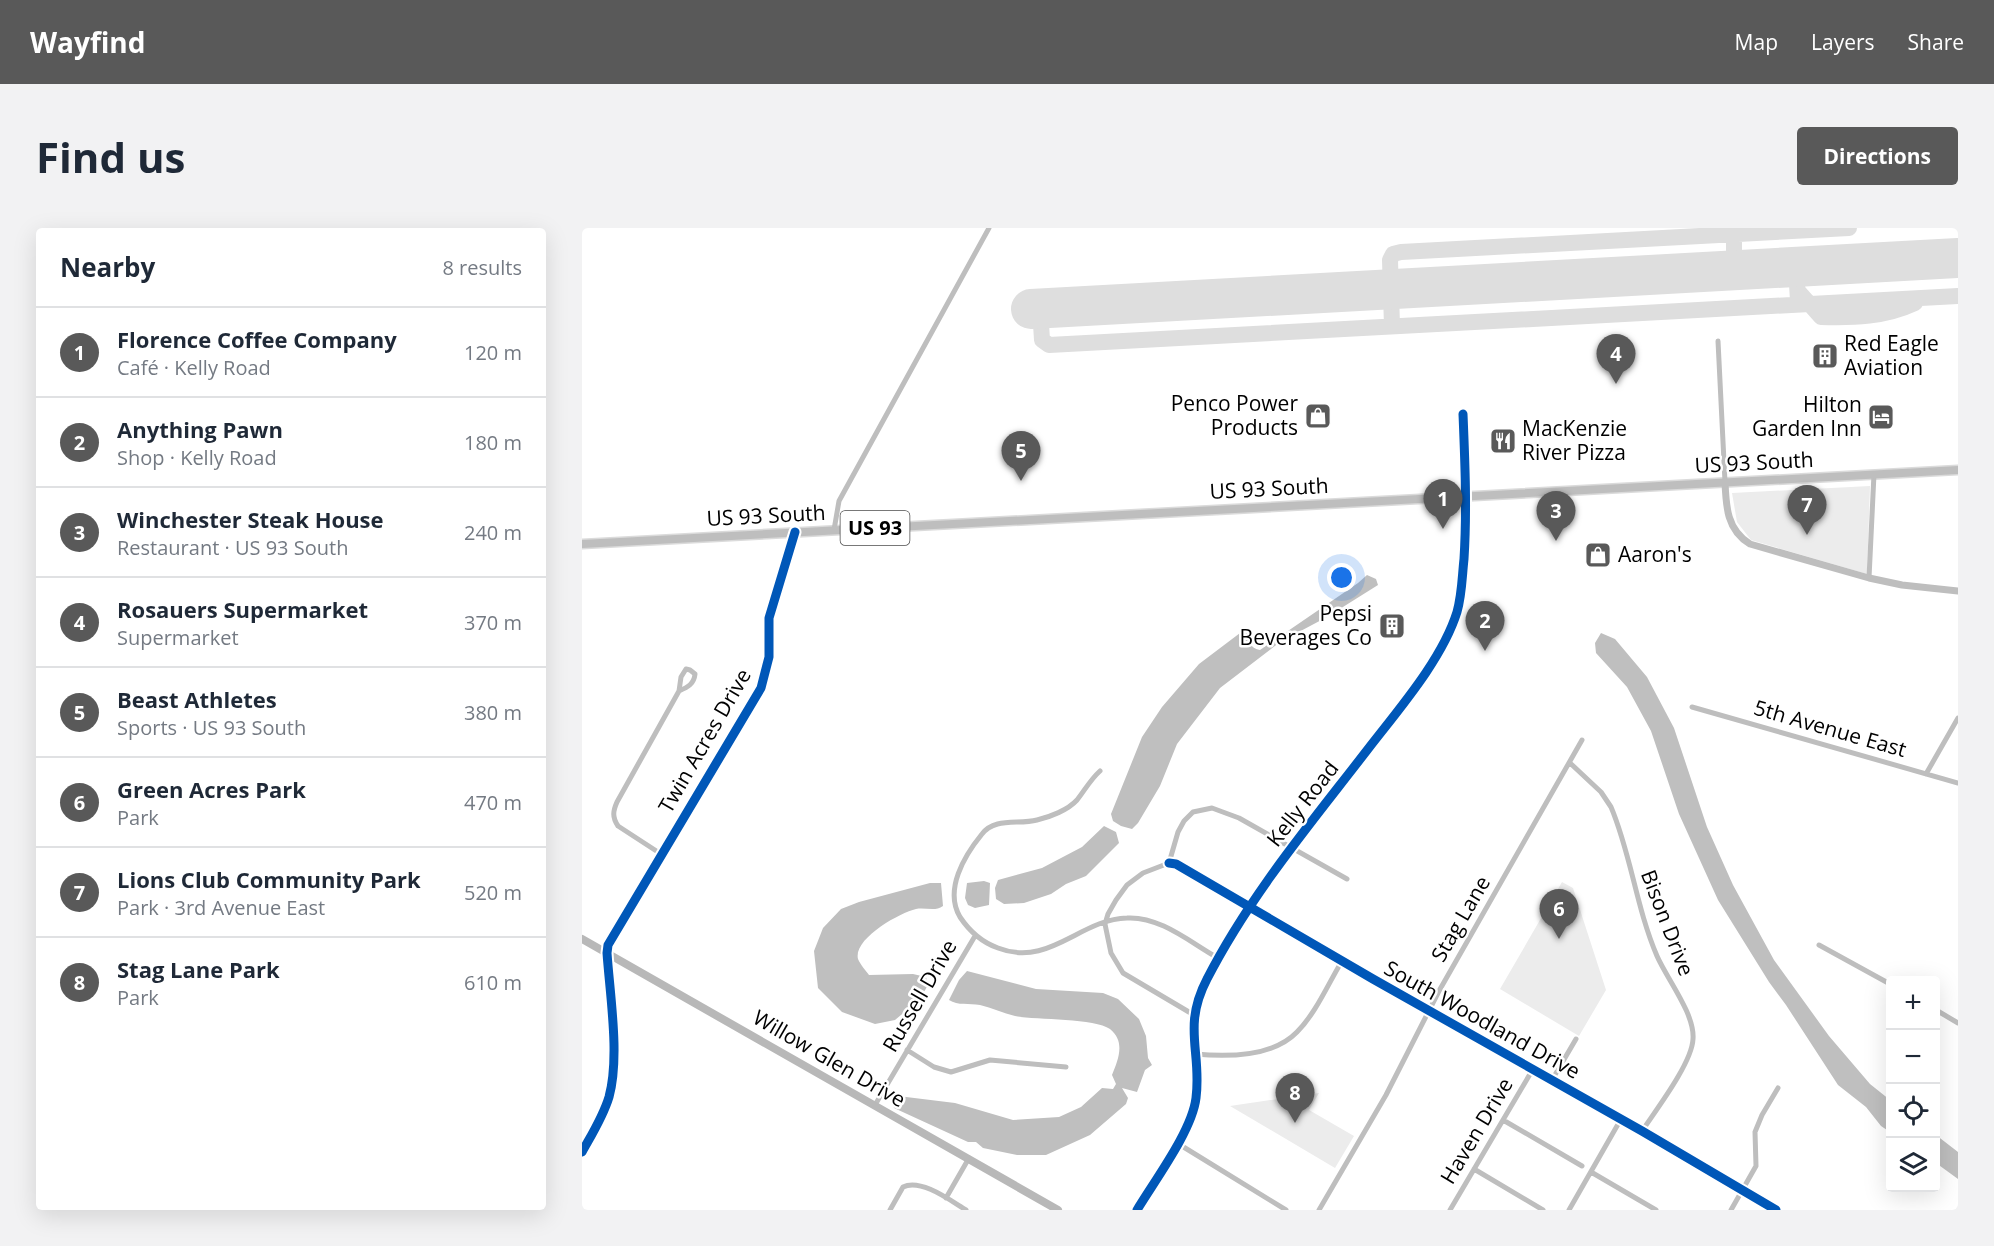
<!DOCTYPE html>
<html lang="en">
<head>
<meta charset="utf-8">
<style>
	body { margin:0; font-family:"Open Sans",sans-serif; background:#f2f2f3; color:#1f2937 }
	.controls { position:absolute; right:18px; bottom:18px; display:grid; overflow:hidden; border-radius:6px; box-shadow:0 6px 24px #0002 }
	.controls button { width:54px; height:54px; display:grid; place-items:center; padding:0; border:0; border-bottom:2px solid #e0e1e3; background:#fff; color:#1f2937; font:30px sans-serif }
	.you { position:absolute; left:760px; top:350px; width:21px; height:21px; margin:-15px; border:4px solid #fff; border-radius:50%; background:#1a73e8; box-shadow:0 0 0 9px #1a73e833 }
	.badge { display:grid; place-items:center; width:39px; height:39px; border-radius:50%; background:#595959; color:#fff; font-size:20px; font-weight:700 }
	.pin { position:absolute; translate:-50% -50px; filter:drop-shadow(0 2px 3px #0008) }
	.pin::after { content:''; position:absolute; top:32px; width:21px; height:18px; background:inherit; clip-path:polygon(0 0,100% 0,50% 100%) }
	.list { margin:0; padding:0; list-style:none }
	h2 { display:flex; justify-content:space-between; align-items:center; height:78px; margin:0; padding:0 24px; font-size:26px }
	h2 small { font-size:20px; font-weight:400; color:#747a83 }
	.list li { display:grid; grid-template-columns:39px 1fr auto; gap:18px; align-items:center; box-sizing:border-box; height:90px; padding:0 24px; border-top:2px solid #e0e1e3 }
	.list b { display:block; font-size:22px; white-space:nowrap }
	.list p { margin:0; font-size:20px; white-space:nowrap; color:#747a83 }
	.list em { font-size:20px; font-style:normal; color:#747a83 }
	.icon { flex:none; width:33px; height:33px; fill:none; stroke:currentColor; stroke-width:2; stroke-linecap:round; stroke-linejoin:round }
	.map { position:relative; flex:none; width:1376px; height:982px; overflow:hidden; border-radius:6px }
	header { display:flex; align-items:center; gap:36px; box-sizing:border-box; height:84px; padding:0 30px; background:#595959; color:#fff }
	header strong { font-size:28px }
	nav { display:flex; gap:33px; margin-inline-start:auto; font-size:21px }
	.intro { display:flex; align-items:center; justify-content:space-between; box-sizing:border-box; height:144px; padding:0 36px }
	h1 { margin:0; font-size:42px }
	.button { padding:15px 27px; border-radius:6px; background:#595959; color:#fff; font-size:21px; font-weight:700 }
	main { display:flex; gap:36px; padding:0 36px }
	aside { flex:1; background:#fff; border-radius:6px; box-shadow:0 6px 24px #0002 }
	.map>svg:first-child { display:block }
	.green { fill:#ececec }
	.water { fill:#bfbfbf }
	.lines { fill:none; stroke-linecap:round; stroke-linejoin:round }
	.taxiway { stroke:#dedede; stroke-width:16 }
	.runway { stroke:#dedede; stroke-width:40 }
	.primary-casing { stroke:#dbdbdb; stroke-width:11 }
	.minor { stroke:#bebebe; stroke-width:5 }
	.tertiary { stroke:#bebebe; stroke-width:7 }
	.secondary { stroke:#b8b8b8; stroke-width:8 }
	.primary { stroke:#bebebe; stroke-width:8 }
	.cycleway-casing { stroke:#fff; stroke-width:13 }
	.cycleway { stroke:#0057b8; stroke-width:9 }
	.labels { text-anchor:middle; stroke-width:5; stroke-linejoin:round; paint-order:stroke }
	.shield { fill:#fff; stroke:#4c4c4c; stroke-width:1.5 }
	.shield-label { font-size:20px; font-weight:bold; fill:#000 }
	.poi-label { font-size:21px; fill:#000; stroke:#fff; text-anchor:start }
	.street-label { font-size:21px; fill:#000; stroke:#fff }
</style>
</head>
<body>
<header>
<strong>Wayfind</strong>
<nav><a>Map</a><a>Layers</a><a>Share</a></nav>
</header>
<div class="intro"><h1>Find us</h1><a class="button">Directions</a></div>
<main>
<aside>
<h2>Nearby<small>8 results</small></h2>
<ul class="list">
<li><span class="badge">1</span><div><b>Florence Coffee Company</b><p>Café · Kelly Road</p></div><em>120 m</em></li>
<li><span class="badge">2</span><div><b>Anything Pawn</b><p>Shop · Kelly Road</p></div><em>180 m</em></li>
<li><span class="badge">3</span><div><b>Winchester Steak House</b><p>Restaurant · US 93 South</p></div><em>240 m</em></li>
<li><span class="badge">4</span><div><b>Rosauers Supermarket</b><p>Supermarket</p></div><em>370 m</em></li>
<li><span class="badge">5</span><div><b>Beast Athletes</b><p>Sports · US 93 South</p></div><em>380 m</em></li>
<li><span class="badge">6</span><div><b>Green Acres Park</b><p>Park</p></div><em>470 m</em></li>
<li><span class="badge">7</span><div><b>Lions Club Community Park</b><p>Park · 3rd Avenue East</p></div><em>520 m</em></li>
<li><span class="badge">8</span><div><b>Stag Lane Park</b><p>Park</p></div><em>610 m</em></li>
</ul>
</aside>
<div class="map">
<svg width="1376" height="982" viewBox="0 0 1376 982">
	<rect width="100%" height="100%" fill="#fff"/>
	<path class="green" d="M 1288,258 L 1285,346 L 1169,312 L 1155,294 L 1150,265 Z
		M 980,654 L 991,660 L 1024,762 L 997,808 L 918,761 Z
		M 737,865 L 727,882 L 772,908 L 753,940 L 648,878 Z"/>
	<path class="water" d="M 785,347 L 794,351 L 796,357 L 745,389 L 698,414 L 638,460 L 595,516 L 578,558 L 556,595 L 550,601 L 539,598 L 531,593 L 529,586 L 560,509 L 580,479 L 617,436 L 662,402 L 665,403 C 667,412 667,420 678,422 L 776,355 Z
		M 1019,405 L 1033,411 L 1065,449 L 1092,500 L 1125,599 L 1151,657 L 1192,732 L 1247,808 L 1288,856 L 1308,872 L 1308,904 L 1299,898 L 1284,879 L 1256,857 L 1204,777 L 1187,754 L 1136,672 L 1097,586 L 1069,503 L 1045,459 L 1014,425 L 1013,415 Z
		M 522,598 L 534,604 L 537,615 L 504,648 L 484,656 L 469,666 L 442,675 L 422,676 L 414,671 L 413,660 L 416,652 L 460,640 L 500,619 Z
		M 402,653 L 408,655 L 407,677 L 393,680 L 386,677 L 383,670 L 385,655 Z
		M 348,655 L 359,655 L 361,678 C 353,684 343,679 334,681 C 317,685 271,711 276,731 C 278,736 284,743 287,747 L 331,746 L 344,749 L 346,757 L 338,771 L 313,792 L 293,796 L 260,784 L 236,760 L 232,723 L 241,700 L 259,681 L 277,674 Z
		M 385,743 L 454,761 L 521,765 L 536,771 L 557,791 L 564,808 L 566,830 L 570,837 L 563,842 L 555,864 L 540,860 L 546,870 L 544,876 L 508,907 L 464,927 L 435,927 L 401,920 L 394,914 L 386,914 L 312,880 L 310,874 L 316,868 L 373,875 L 431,892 L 477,889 L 499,879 L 520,860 L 531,861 L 534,856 L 530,847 C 536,832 544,814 528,801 C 513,790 454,792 433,788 C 421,785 410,780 398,777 C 387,775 376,778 367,772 L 377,752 Z
		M 1354,907 L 1376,924 L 1376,951 L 1354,935 Z"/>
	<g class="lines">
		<path class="taxiway" d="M 1152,6 L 1152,42
			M 1214,39 L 1216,73
			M 1216,63 L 1239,89 C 1272,90 1303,89 1333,75
			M 458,80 L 460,112 L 467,117 L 1376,68
			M 810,98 L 808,32 L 811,26 L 819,24 L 1267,0"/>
		<path class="runway" d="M 449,81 L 1376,30"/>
		<defs>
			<path id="primary" d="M 0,316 L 1376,242"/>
		</defs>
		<use href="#primary" class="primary-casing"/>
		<path class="minor" d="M 1136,113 L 1143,254
			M 252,302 L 257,273 L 407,0
			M 1287,350 L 1292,246
			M 1110,479 L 1376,555
			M 988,535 L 1019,564 L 1029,579 C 1049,626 1054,679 1075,728 C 1085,751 1113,786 1111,811 C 1110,835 1074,882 1060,903
			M 518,543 C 508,552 503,562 495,572 C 486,582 468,589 455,592 C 436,597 413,589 400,606 C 382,628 362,662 378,689 C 388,704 399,714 416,720 C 467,740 498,691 545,690 C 578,688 609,715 636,730
			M 1344,546 L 1376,490
			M 79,626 L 36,598 C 30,589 31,583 35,574 L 97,463 C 106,459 112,456 113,446 L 108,442 L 104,441 L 99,449 L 97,463
			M 587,635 L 594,636 L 791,751 L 1060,903 L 1194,982
			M 587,635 L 596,604 L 602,593 L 611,584 L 630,580 L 657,590 L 765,651
			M 587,635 L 561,645 L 545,657 L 534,672 L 526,686 L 523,696 L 524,701 L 529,725 L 541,745 L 612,787
			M 1237,717 L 1308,756
			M 1354,782 L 1376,795
			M 325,822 L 352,839 L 369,844 L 408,832 L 484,839
			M 613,826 C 645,829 691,829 715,804 C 734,785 746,756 760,733
			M 970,852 L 994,811
			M 293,877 L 393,708
			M 921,892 L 1000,938
			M 595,915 L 704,982
			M 0,924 C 10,906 21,889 27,869 C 38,829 28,768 25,725 L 26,717 L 179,460 L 187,429 L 187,390 L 213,304
			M 892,941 L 961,982
			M 1009,944 L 1074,982
			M 364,970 L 387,930
			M 308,982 L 321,959 C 339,950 369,973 384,982
			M 555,982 C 573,952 610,903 614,870 C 620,824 600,799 625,751 C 668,667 729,595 786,521 C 816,482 860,432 875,384 C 880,367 880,349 882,331 C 885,282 883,235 881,186
			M 737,982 L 804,867 L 857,763 L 1000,512
			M 868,982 L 951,841
			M 987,982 L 1039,891
			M 1149,982 L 1174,938 L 1173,904 L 1180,887 L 1196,860"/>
		<path class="tertiary" d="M 1143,254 C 1144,279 1145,302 1168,316 L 1287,350 L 1320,357 L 1376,363"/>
		<path class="secondary" d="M 0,711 L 476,982"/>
		<use href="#primary" class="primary"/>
		<defs>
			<path id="cycleway" d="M 587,635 L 594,636 L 791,751 L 1060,903 L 1194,982
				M 0,924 C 10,906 21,889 27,869 C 38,829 28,768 25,725 L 26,717 L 179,460 L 187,429 L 187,390 L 213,304
				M 555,982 C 573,952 610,903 614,870 C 620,824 600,799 625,751 C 668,667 729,595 786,521 C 816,482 860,432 875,384 C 880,367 880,349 882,331 C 885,282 883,235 881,186"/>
		</defs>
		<use href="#cycleway" class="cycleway-casing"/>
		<use href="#cycleway" class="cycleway"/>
	</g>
	<defs>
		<symbol id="building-square" viewBox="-11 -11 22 22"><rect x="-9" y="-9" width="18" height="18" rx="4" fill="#595959" stroke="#fff"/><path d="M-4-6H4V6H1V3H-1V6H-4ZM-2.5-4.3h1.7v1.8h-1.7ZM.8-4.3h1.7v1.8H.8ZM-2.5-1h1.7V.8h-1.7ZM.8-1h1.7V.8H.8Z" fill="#fff"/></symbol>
		<symbol id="shop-square" viewBox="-11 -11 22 22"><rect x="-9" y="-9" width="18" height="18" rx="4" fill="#595959" stroke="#fff"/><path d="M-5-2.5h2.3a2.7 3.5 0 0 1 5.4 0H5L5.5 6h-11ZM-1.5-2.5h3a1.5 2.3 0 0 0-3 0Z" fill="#fff"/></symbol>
		<symbol id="hotel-square" viewBox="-11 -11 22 22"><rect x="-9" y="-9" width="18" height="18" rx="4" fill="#595959" stroke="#fff"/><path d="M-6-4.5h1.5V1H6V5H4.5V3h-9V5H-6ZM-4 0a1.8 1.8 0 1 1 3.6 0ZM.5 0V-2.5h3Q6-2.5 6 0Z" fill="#fff"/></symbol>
		<symbol id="restaurant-square" viewBox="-11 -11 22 22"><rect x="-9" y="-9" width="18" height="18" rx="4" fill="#595959" stroke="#fff"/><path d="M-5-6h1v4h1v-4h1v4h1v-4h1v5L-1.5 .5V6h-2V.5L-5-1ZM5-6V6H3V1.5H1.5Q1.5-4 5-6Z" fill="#fff"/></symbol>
	</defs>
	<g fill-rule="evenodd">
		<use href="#building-square" x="1228" y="113" width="30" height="30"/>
		<use href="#shop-square" x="721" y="173" width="30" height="30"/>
		<use href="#hotel-square" x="1284" y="174" width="30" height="30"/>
		<use href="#restaurant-square" x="906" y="198" width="30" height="30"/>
		<use href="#shop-square" x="1001" y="312" width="30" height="30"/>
		<use href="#building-square" x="795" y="383" width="30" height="30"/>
	</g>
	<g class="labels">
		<rect class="shield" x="258.5" y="283" width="69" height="34" rx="4.5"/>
		<g class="shield-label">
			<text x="293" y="307">US 93</text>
		</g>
		<g class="poi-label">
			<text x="1262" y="123">Red Eagle<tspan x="1262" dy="24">Aviation</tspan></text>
			<text x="716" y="183" text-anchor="end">Penco Power<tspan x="716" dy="24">Products</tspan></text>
			<text x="1280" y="184" text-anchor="end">Hilton<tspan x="1280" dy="24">Garden Inn</tspan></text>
			<text x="940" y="208">MacKenzie<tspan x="940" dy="24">River Pizza</tspan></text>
			<text x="1036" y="334">Aaron's</text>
			<text x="790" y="393" text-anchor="end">Pepsi<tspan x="790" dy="24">Beverages Co</tspan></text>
		</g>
		<g class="street-label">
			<text transform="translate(1172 235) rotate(-3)" y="7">US 93 South</text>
			<text transform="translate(687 261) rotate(-3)" y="7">US 93 South</text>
			<text transform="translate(184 288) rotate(-3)" y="7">US 93 South</text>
			<text transform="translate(1248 501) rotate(16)" y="7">5th Avenue East</text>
			<text transform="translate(123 513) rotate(-60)" y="7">Twin Acres Drive</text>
			<text transform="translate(721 576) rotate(-52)" y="7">Kelly Road</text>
			<text transform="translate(879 691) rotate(-60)" y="7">Stag Lane</text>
			<text transform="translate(1085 695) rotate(69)" y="7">Bison Drive</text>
			<text transform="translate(338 768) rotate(-60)" y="7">Russell Drive</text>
			<text transform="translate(900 792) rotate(29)" y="7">South Woodland Drive</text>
			<text transform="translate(247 831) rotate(30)" y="7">Willow Glen Drive</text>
			<text transform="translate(895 903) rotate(-59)" y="7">Haven Drive</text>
		</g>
	</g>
</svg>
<div class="controls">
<button>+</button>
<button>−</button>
<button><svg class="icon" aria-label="locate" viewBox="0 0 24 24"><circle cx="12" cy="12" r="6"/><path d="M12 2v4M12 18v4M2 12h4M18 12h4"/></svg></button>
<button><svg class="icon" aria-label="layers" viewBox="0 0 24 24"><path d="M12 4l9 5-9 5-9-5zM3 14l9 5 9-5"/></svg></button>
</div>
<div class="you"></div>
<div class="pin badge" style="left:861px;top:301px">1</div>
<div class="pin badge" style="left:903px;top:423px">2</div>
<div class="pin badge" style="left:974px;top:313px">3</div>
<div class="pin badge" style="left:1034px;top:156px">4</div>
<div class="pin badge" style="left:439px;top:253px">5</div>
<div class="pin badge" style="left:977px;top:711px">6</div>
<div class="pin badge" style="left:1225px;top:307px">7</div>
<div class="pin badge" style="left:713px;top:895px">8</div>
</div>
</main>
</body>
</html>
